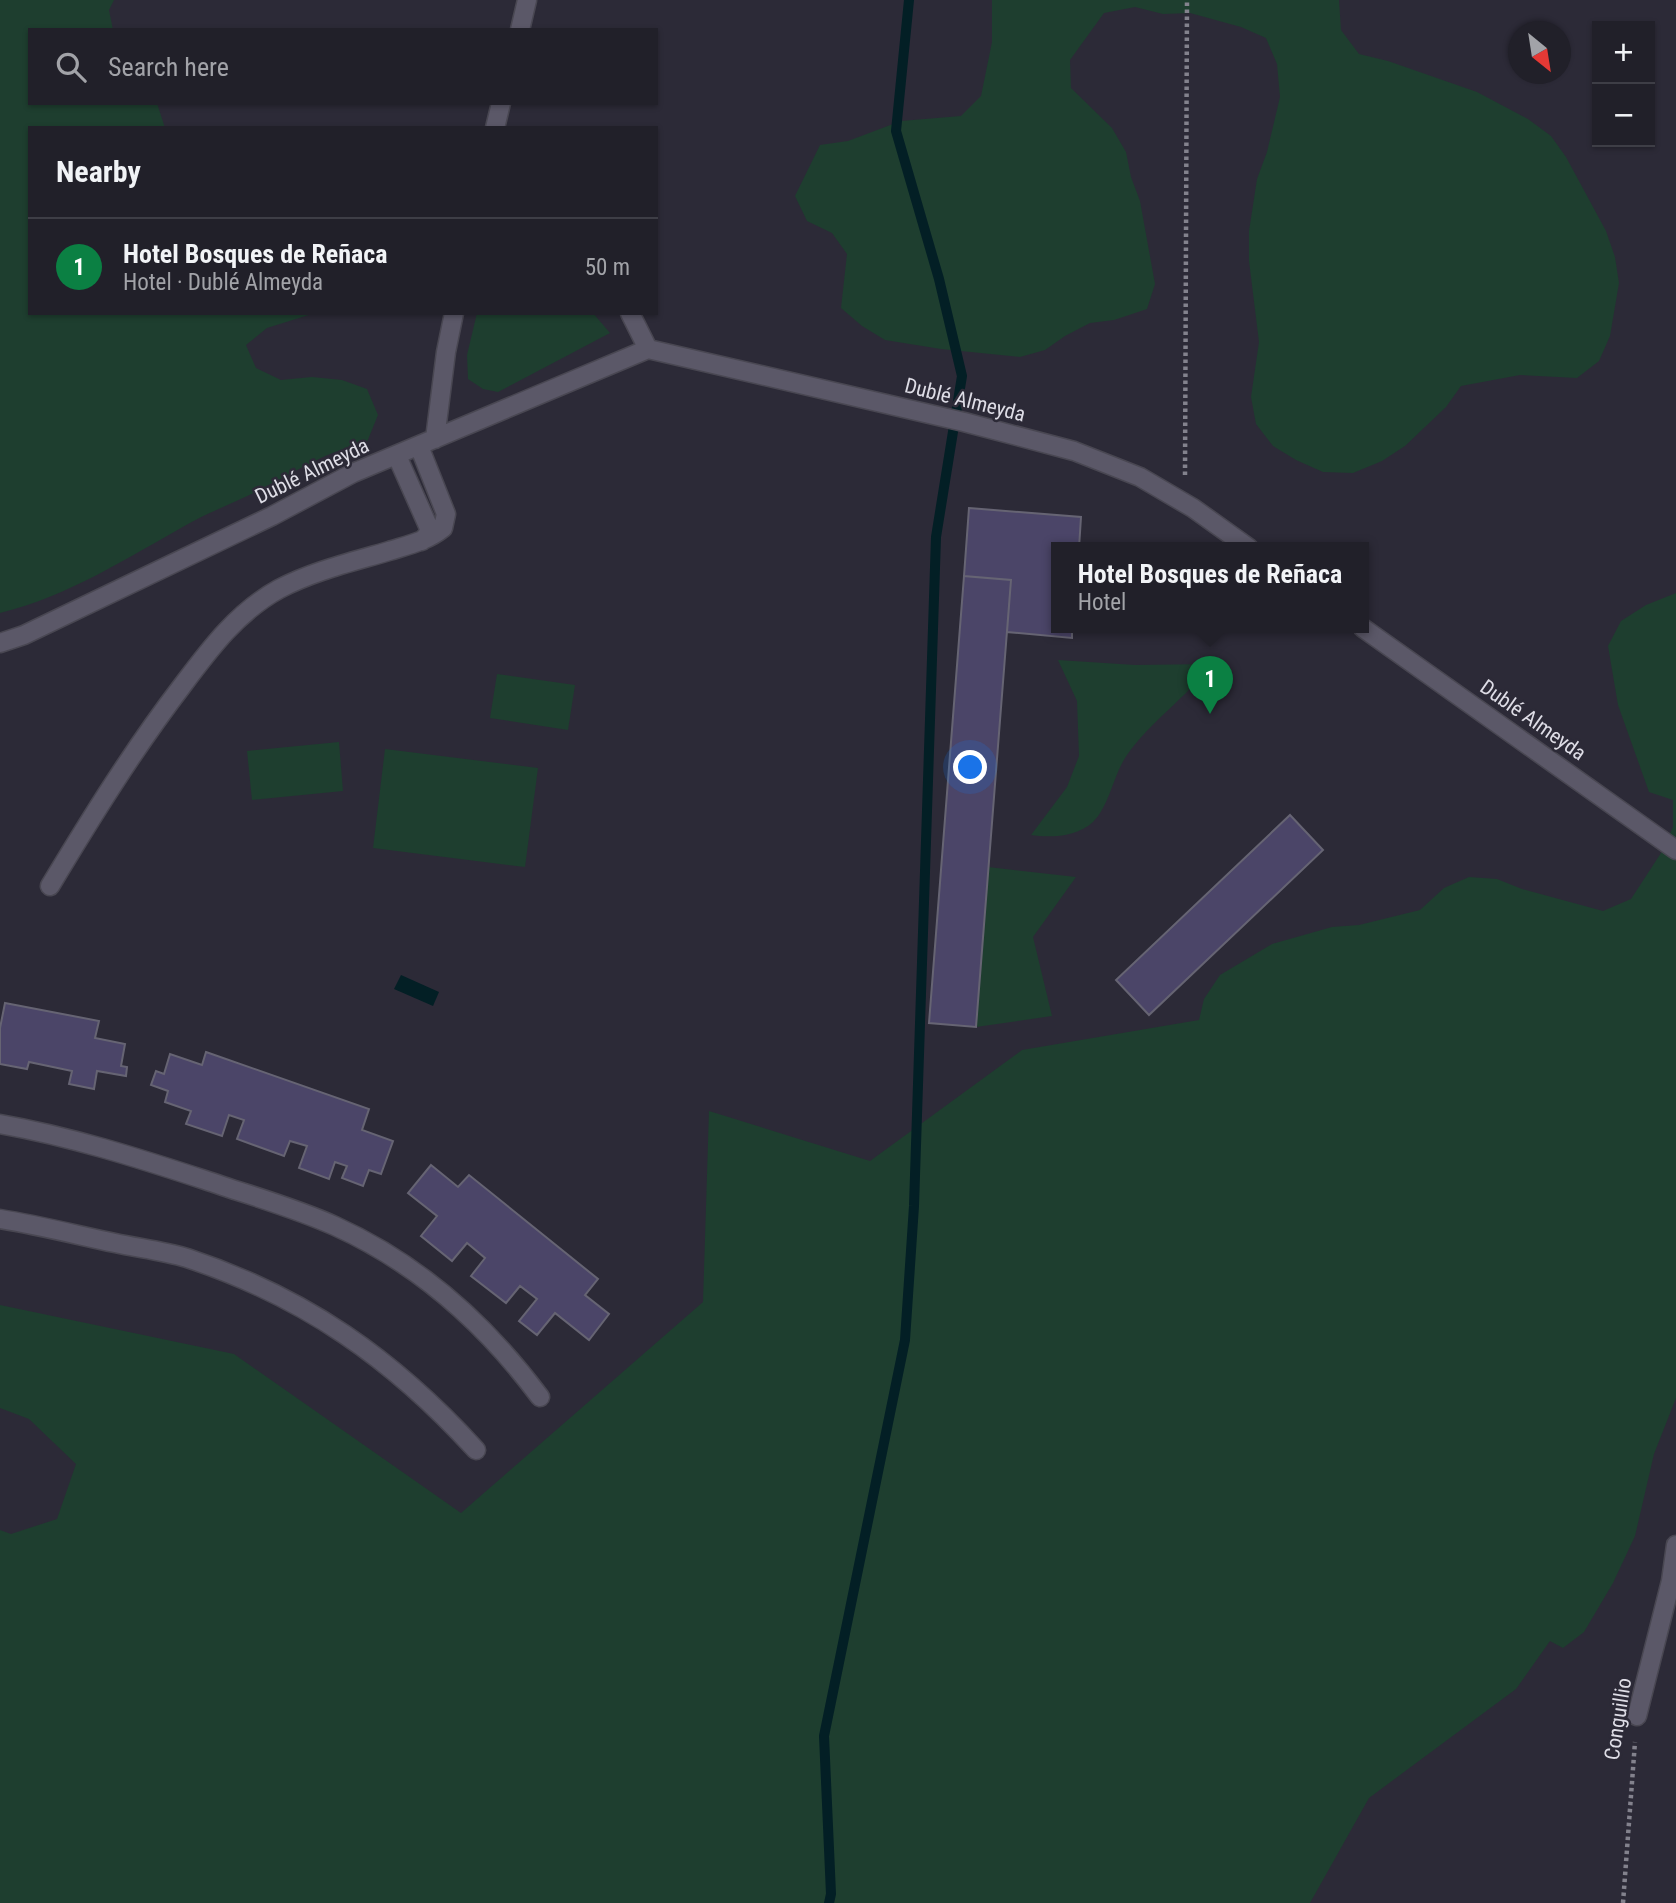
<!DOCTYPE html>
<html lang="en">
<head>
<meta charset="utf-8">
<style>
	body { margin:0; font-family:"Roboto Condensed",sans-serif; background:#2d2d35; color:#f1f3f6 }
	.controls { position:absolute; right:21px; top:21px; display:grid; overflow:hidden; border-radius:0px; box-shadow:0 2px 5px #0004 }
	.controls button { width:63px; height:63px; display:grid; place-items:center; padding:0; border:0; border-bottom:2px solid #3e3e46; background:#212029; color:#f1f3f6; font:35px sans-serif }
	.compass { position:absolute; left:1508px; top:21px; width:63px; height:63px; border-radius:50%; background:#212029; box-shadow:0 2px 5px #0004; rotate:150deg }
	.you { position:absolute; left:971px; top:768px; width:24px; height:24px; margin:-18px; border:5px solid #fff; border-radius:50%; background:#1a73e8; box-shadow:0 0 0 10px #1a73e833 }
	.badge { display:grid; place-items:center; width:46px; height:46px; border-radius:50%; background:#0b8043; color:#fff; font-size:23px; font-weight:700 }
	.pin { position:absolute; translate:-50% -58px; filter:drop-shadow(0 2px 4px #0008) }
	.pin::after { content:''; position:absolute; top:37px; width:24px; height:21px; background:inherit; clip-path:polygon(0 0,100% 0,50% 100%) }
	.popup { position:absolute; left:1051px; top:542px; width:318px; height:91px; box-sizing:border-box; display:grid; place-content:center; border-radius:0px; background:#212029; filter:drop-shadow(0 2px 5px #0005); font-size:23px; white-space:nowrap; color:#a2a3a8 }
	.popup b { font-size:26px; color:#f1f3f6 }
	.popup::after { content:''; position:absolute; left:50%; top:100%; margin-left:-14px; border:14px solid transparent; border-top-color:#212029 }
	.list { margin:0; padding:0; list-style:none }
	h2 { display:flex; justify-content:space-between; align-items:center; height:91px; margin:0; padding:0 28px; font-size:30px }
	h2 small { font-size:23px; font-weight:400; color:#a2a3a8 }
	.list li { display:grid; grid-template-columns:46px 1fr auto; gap:21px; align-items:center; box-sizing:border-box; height:98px; padding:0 28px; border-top:2px solid #3e3e46 }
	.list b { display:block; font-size:26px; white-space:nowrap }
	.list p { margin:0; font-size:23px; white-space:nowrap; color:#a2a3a8 }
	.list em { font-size:23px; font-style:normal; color:#a2a3a8 }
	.icon { flex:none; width:38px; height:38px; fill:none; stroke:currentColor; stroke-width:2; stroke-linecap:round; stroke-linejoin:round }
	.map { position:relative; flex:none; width:1676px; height:1903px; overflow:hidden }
	.search { position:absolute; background:#212029; box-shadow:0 2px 5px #0004; left:28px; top:28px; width:630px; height:77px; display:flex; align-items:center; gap:18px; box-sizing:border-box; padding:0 24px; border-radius:0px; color:#a2a3a8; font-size:26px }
	.panel { position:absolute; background:#212029; box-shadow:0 2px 5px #0004; left:28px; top:126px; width:630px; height:189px; border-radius:0px }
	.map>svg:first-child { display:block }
	.green { fill:#1e3e2f }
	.water { fill:#031f25 }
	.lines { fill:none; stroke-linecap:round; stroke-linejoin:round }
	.stream { stroke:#031f25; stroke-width:10 }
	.building { fill:#4b4568; stroke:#666473; stroke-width:2 }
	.minor-casing { stroke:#494752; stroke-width:21 }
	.path { stroke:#83828d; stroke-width:4.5; stroke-dasharray:3.5 3.5; stroke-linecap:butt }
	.minor { stroke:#5b5868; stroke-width:18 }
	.labels { text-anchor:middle; stroke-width:5; stroke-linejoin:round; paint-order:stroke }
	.street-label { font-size:21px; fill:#dedde6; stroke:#2c2a37 }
</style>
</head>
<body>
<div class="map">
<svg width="1676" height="1903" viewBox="0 0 1676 1903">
	<rect width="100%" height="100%" fill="#2c2a37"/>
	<path class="green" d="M 0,0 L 114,0 L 109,10 L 113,30 L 30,30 L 30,103 L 157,103 L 165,128 L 30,128 L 30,313 L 315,313 L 267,328 L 246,345 L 256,368 L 281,380 L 312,377 L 342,380 L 367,389 L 378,415 L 367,442 C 326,452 302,468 265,487 C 240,501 213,510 188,524 C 127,558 69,596 0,613 Z
		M 992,0 L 1339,0 L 1341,30 L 1359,54 L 1388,61 L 1477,92 L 1528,119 L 1551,136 L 1566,157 L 1606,231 L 1615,257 L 1619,283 L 1610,336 L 1599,361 L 1577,378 L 1520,375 L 1461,386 L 1446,407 L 1405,446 L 1382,461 L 1353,473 L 1323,472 L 1296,460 L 1273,446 L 1256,424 L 1251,397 L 1259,342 L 1249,261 L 1249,231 L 1257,179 L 1267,152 L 1280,97 L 1277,64 L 1266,38 L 1241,27 L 1190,13 L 1163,14 L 1135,7 L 1104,13 L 1070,60 L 1071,88 L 1112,128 L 1126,152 L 1131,177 L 1140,201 L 1155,284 L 1147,309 L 1114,320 L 1090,323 L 1065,336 L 1045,350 L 1020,357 L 941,349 L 885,340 L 862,326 L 841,308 L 847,254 L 832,233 L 807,221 L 795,196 L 820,145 L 848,141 L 901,121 L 961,116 L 981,96 L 992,42 Z
		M 477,313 L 593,313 L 610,333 L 498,392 L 483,389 L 468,379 L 467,355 Z
		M 1676,593 L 1676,1398 L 1654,1454 L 1635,1536 L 1613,1583 L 1584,1632 L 1563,1648 L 1550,1641 L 1516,1689 L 1369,1798 L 1310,1903 L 0,1903 L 0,1530 L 11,1534 L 57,1519 L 76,1464 L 29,1419 L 0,1408 L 0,1305 L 234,1354 L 461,1513 L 703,1302 L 709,1111 L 870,1161 L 1022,1050 L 1199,1020 L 1204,999 L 1220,975 L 1272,944 L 1332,927 L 1359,925 L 1420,910 L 1444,888 L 1469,877 L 1497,879 L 1522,889 L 1603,911 L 1631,899 L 1661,853 L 1673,827 L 1673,800 L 1649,792 L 1618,705 L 1608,646 L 1621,621 L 1646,605 Z
		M 1058,660 L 1135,665 L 1212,664 C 1187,697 1151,721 1127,755 C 1113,775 1110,805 1093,822 C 1077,837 1050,838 1031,835 L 1067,787 L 1079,756 L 1077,701 Z
		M 497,674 L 575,685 L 568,730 L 490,718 Z
		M 339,742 L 343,791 L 252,800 L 247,751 Z
		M 385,749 L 538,768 L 525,867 L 373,848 Z
		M 988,867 L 1076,877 L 1033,937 L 1052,1016 L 976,1027 Z"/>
	<path class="water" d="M 401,975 L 439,992 L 433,1006 L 394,989 Z"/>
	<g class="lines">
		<path class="stream" d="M 829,1903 L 831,1894 L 824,1736 L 905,1340 L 914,1206 L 936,537 L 962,376 L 939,279 L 896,131 L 909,0"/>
	</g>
	<path class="building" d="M 969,508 L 1081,517 L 1079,548 L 1056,548 L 1056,628 L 1072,628 L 1072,638 L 1007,632 L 1011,580 L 964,576 Z
		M 964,576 L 1011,580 L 976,1027 L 929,1023 Z
		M 1290,815 L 1323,850 L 1149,1015 L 1116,980 Z
		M 5,1003 L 99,1021 L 95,1038 L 125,1044 L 121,1066 L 127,1067 L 126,1076 L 97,1071 L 94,1089 L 69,1084 L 72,1071 L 29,1062 L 27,1069 L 0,1064 L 0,1028 Z
		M 206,1052 L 369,1109 L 362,1130 L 393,1141 L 381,1174 L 369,1170 L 363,1186 L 342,1178 L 347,1166 L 335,1162 L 329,1179 L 299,1168 L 307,1146 L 290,1141 L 284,1156 L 237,1139 L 244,1120 L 229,1115 L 222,1136 L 186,1124 L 191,1111 L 165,1102 L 168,1091 L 151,1085 L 156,1071 L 164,1074 L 170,1054 L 202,1065 Z
		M 431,1165 L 458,1187 L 469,1175 L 598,1279 L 585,1295 L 609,1314 L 589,1340 L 555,1313 L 537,1335 L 519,1321 L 537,1299 L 520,1286 L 506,1303 L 471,1276 L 485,1258 L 467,1243 L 452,1261 L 421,1236 L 437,1216 L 408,1193 Z"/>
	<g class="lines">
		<defs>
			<path id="minor" d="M 520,30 L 527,0
				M 495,128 L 501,103
				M 630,313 L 648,349
				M 435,439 L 446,352 L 454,313
				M 397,456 L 429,528 L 428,534 L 422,541
				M 1363,628 L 1676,850
				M 0,643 L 24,635 L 272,516 L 353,473 L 648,349 L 964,422 L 1074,451 L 1140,477 L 1193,508 L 1249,548
				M 50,886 C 91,818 133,750 182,686 C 209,650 237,612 279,589 C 313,571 352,562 389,551 C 408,545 427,541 443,528 L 446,514 L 419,446
				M 0,1124 C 69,1136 138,1158 205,1180 C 248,1195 293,1207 335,1226 C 419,1264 485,1323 540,1397
				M 0,1219 C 38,1225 77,1235 115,1243 C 138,1248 164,1251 187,1258 C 305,1297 393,1359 476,1450
				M 1637,1716 L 1671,1581 L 1676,1545"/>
		</defs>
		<use href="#minor" class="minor-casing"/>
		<path class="path" d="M 1185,475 L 1187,0
			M 1623,1903 L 1635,1742"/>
		<use href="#minor" class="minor"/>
	</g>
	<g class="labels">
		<g class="street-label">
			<text transform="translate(965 400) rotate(14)" y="7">Dublé Almeyda</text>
			<text transform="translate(312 471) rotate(-26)" y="7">Dublé Almeyda</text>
			<text transform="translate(1533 720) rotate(35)" y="7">Dublé Almeyda</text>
			<text transform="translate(1618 1719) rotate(-81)" y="7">Conguillio</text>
		</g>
	</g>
</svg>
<div class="controls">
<button>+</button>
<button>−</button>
</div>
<svg class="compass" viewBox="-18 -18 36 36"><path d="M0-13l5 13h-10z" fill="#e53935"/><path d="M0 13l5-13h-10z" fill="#a2a3a8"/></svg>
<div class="you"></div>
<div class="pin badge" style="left:1210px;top:714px">1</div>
<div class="popup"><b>Hotel Bosques de Reñaca</b>Hotel</div>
<div class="search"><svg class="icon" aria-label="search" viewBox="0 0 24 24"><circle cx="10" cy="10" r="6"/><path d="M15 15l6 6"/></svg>Search here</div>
<section class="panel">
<h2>Nearby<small></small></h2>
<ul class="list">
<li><span class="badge">1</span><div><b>Hotel Bosques de Reñaca</b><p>Hotel · Dublé Almeyda</p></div><em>50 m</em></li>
</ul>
</section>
</div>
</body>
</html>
